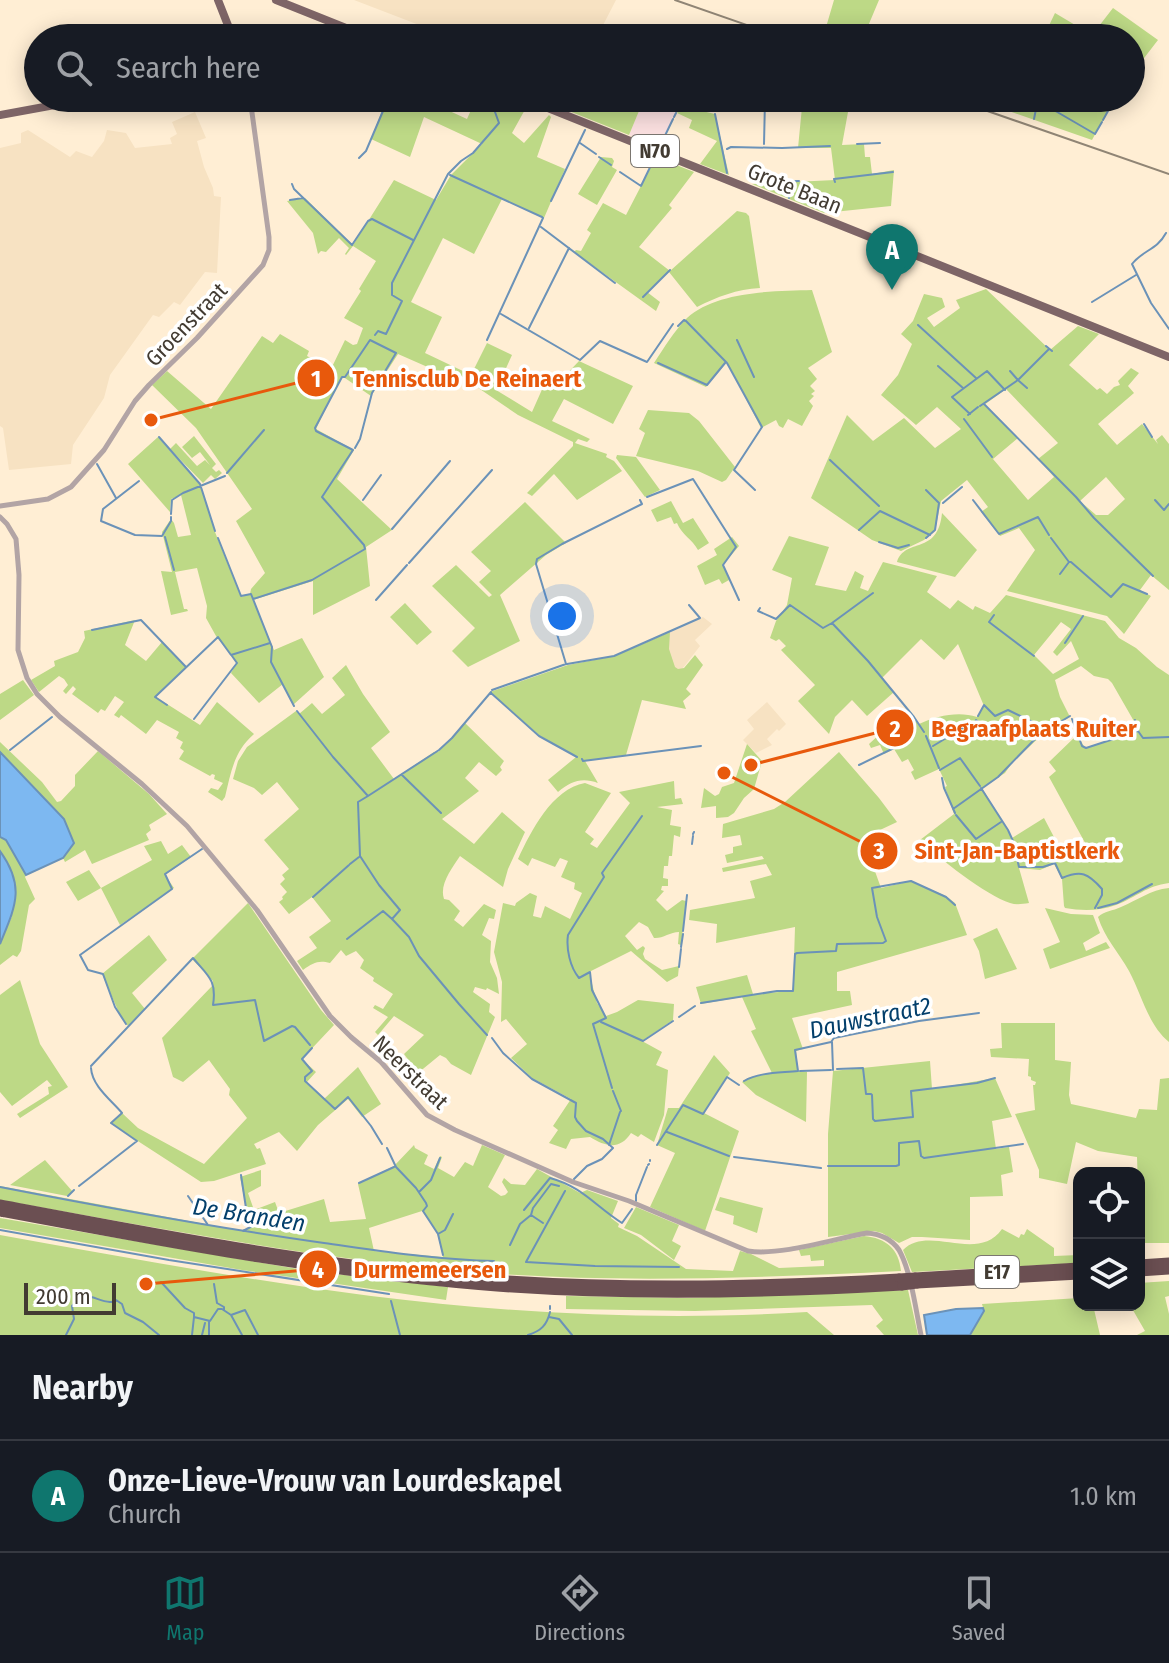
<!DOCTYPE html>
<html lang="en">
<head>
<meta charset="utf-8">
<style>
	body { margin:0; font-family:"Fira Sans Condensed",sans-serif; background:#242831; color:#f1f3f6 }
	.controls { position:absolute; right:24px; bottom:24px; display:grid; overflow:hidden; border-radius:16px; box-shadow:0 4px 20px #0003 }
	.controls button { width:72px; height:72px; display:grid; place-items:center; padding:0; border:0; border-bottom:2px solid #363941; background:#171b24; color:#f1f3f6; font:40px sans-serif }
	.scale { position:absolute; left:24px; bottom:20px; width:92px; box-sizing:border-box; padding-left:8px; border:4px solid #423b32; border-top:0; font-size:22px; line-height:28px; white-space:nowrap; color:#423b32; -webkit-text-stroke:6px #fff; paint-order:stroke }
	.you { position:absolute; left:562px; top:616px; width:28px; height:28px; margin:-20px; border:6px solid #fff; border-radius:50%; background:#1a73e8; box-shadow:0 0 0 12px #1a73e833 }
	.badge { display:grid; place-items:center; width:52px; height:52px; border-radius:50%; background:#0f766e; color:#fff; font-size:26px; font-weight:700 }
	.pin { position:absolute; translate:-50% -66px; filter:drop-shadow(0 2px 4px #0008) }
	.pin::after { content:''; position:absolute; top:42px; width:28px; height:24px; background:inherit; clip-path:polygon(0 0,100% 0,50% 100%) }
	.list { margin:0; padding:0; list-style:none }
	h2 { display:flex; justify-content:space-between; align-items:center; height:104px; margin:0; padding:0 32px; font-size:34px }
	h2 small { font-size:26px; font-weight:400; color:#9ea1a6 }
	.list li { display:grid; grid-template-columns:52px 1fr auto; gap:24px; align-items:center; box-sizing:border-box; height:112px; padding:0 32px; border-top:2px solid #363941 }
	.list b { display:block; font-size:30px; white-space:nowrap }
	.list p { margin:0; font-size:26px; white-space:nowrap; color:#9ea1a6 }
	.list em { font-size:26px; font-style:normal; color:#9ea1a6 }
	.icon { flex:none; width:44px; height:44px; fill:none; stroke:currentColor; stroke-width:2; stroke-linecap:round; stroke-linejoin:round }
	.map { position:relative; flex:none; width:1169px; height:1335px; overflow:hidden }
	.search { position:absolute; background:#171b24; box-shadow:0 4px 20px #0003; left:24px; right:24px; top:24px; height:88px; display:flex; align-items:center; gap:20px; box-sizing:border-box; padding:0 28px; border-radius:44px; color:#9ea1a6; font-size:30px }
	.sheet { height:216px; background:#171b24 }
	nav { display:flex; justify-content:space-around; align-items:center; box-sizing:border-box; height:112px; border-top:2px solid #363941; background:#171b24; font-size:22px; color:#9ea1a6 }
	nav a { display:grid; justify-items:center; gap:4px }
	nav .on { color:#0f766e }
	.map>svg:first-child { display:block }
	.commercial { fill:#fadfdf }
	.built { fill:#f7e2c2 }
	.green { fill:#bdd986; fill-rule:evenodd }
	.water { fill:#7db8f1; stroke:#6b92b8; stroke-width:2 }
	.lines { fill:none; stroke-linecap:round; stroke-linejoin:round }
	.stream { stroke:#6b92b8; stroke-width:2 }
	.tertiary { stroke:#b2a4a5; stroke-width:5 }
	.primary { stroke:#7e6567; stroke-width:8 }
	.motorway { stroke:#6b4f52; stroke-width:9 }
	.rail { stroke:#908575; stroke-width:2 }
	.motorway-bridge { stroke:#6b4f52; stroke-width:9 }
	.labels { text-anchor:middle; stroke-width:7; stroke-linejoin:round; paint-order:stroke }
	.shield { fill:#fff; stroke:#7b7670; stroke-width:2 }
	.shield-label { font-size:20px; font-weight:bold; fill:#423b32 }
	.street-label { font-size:22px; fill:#423b32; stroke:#fff }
	.water-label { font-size:24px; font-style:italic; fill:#033f6b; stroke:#fff }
	.leader { fill:none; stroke:#e8590c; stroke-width:3 }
	.callout-dot { fill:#e8590c; stroke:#fff; stroke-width:3 }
	.mark-label { font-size:24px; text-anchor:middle; font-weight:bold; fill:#fff }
	.callout-label { font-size:24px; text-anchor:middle; font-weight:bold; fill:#e8590c; stroke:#fff; stroke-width:7; stroke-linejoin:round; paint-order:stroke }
</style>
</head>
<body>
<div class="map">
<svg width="1169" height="1335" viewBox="0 0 1169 1335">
	<rect width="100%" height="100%" fill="#ffeed4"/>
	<path class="commercial" d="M 644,99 L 658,102 L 659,100 L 681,106 L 658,147 L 629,135 Z"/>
	<path class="built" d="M 354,0 L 616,0 L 600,31 L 551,38 L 453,38 Z
		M 195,112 L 206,138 L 197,141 L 204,167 L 213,188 L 214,196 L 221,197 L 217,273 L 205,272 L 180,305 L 174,302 L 159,317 L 153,315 L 110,375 L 104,398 L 73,445 L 71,464 L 9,470 L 3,428 L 0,426 L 0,148 L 21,143 L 21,133 L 28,130 L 70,157 L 76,151 L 92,157 L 104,141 L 107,130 L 126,133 L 135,148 L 172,144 L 170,138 L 177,134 L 172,122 Z
		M 703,617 L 712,624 L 695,640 L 700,646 L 676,677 L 658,638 Z
		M 767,702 L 786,724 L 779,731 L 777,729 L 767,739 L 772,745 L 756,753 L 743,740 L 754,729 L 747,720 Z"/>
	<path class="green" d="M 834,0 L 879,0 L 863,38 L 795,38 L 797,33 L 824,34 Z
		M 1113,8 L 1158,40 L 1131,75 L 1131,38 L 1043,38 L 1055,13 L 1092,35 Z
		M 399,98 L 427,107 L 430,102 L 467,119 L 471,110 L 475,111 L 474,98 L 508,98 L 527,106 L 512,133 L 524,143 L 549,115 L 551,117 L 537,157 L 565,169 L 544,218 L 502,199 L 474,254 L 443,238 L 411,302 L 442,317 L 425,353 L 465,372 L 463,377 L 450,371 L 448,376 L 398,354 L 371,396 L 342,376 L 316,429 L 354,450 L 337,479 L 392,530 L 366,547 L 370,586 L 313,615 L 313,581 L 253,600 L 274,650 L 302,638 L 324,677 L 293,705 L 283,684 L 259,703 L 231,673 L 237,663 L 216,636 L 206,618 L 207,606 L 197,568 L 175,572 L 184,609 L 187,609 L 188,611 L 171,615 L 161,571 L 172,572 L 162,532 L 171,519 L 174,523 L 178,537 L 191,535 L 181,495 L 171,499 L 170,512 L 128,464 L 158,437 L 201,486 L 215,532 L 241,597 L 250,594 L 251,589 L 265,573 L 236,521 L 252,509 L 196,428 L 152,385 L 167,371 L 211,409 L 262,336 L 273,343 L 280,334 L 309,351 L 307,356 L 331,369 L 345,340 L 353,345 L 357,344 L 363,328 L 344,318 L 361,291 L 359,289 L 376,261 L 353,246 L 346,255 L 345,254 L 349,248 L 339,238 L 326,252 L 321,251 L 318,254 L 313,233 L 287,201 L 305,198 L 353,245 L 394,180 L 436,200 L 451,175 L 482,144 L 424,117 L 410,157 L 371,139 L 383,108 L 393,111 Z
		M 545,98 L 639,98 L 644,99 L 629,135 L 544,101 Z
		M 761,98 L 891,98 L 889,107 L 850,101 L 842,145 L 864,144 L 865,157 L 870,157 L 872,174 L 894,170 L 891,206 L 824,213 L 752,184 L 835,180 L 831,148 L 798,148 L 802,107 L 761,101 Z
		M 988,98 L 1115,98 L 1092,140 L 989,104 Z
		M 681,106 L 715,114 L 729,175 L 700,164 L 717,141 L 689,128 L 692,120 L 677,113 Z
		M 601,157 L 612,158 L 614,161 L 612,167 L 617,170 L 597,205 L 578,194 Z
		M 656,157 L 694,172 L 669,205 L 672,208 L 639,247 L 670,271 L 737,211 L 746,213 L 749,216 L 760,288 C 737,289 717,297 697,307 L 669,272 L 647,292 L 660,302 L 656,311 L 574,252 L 576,250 L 581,251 L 591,233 L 587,230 L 603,203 L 626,215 Z
		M 986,289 L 1050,350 L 1078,326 L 1099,334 L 1069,365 L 1097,390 L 1100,388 L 1107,394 L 1114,387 L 1120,385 L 1118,381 L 1131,368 L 1139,373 L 1128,386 L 1134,393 L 1098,424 L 1117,445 L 1142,424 L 1158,444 L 1156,440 L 1162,435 L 1169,444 L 1169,590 L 1151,575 L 1140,590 L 1151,596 L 1124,634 L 1107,616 L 1007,591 L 1035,550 L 1019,528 L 1000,536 L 981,512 L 988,507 L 967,480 L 941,501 L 935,531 L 924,540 L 901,551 L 872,540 L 811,498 L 847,415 L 873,441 L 904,418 L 935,448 L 961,429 L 937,407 L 916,425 L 881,395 L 898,375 L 912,344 L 901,334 L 913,321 L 924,294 L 942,298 L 945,307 L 927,318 L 934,327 L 960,308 L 956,300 ZM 1006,389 L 1058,443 L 1038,459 L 1054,477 L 1028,500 L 993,459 L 1018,438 L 984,405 ZM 1106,477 L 1125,499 L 1108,515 L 1096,515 L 1080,501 Z
		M 812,290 L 832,352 L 808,368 L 817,379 L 810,386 L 815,391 L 811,394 L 814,396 L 809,401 L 813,406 L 802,426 L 788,419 L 783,428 L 779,426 L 776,420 L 761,428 L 727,362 L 706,387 L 654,363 C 664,348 674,331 687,318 C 716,291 775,291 812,290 Z
		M 487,343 L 512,355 L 496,390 L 532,412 L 548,376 L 560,381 L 579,361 L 633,386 L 613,424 L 564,399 L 552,421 L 590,439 L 587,442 L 578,439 L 575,443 L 607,454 L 606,457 L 614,461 L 622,471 L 577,500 L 554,474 L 532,496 L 527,493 L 573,446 L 573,442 L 518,415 L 468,381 Z
		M 648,410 L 689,413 L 699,421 L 735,467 L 726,480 L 722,482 L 698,471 L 636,456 L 645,433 L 639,429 Z
		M 194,436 L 216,464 L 212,468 L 216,472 L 219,470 L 222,473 L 215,479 L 211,475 L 203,483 L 170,449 L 176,443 L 197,466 L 205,460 L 210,465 L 200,452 L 192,458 L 182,447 Z
		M 617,455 L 636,457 L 660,490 L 645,497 L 616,458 Z
		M 671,501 L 683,523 L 693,518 L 709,543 L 698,550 C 692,539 682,535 677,523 L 674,524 L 671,517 L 657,522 L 651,510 Z
		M 525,502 L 566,543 L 546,555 L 500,595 L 520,641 L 468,667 L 452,651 L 475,628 L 432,586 L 456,565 L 489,597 L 492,595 L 479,582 L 491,571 L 471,552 Z
		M 942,513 L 977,550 L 955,577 L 897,562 C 905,537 938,556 942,513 Z
		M 789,536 L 829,547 L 815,585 L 846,591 L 855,571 L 864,576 L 860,588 L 868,591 L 883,562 L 937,576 L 927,592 L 950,609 L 958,600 L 973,610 L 975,606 L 990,613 L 1006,595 L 1105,621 L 1119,638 L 1136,648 L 1157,667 L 1169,675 L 1169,883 C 1146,886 1137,897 1116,905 C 1100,911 1082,911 1065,908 L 1064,906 L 1062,879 L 1054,864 L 1040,870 L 1019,868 L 1029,903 C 1022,904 1016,905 1010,903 C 987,896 937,857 920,840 L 954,814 L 945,787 L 947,786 L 939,769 L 915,780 L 911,772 L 914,770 L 908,759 L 902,762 L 894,749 L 884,754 L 880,745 L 871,748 L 869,744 L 881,733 L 886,740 L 896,733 L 891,724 L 907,710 L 919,724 C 937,716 958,711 977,717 L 984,706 L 958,644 L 944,660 L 921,639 L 882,678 L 894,692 L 867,716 L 852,700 L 835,717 L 829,734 L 798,701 L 815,685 L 781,650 L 786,646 L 779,639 L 776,641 L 770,638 L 776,621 L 787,605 L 792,578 L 772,570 ZM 1061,622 L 1071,629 L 1053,652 L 1057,656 L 1071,641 L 1079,659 L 1053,674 L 1034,655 ZM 1081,666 L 1094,676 L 1108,679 L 1112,683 L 1139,730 L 1085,748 L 1077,735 L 1049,762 L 1056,771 L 1049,777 L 1089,850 L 1066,860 L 1044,818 L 1012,838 L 982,788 L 1005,773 L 1012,763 L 1047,730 L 1070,717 L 1060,697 L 1055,680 Z
		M 732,537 L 739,546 L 723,565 L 729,580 L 722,584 L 719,579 L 705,585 L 697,566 L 717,555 L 714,549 Z
		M 405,603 L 432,632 L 417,645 L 390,617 Z
		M 135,620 L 125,645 L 146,661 L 162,642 L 186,667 L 156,697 L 200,725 L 217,702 L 254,734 C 234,751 231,772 225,797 L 222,801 L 208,792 L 211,788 L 218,790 L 223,783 L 214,779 L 215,775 L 212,774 L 210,776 L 179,759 L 184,751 L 180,748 L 183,742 L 176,738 L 179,732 L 157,720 L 146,734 L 121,715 L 119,718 L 114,715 L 124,702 L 115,696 L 105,711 L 101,709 L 98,713 L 72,694 L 76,689 L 73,686 L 66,694 L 63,691 L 68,685 L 64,679 L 59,676 L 39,692 L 31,680 L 55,666 L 54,661 L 78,652 L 85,638 L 84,631 Z
		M 670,632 L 669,649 L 675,667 L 678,669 L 684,668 L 695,655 L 703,665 L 686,689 L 691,694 L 683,701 L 686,709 L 642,700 L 626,755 L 585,761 L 598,783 C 582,777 571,781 558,792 L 548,780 L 576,757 L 539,735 L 490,692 L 568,665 L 615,656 Z
		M 346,665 L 363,694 L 390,732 L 371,748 L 394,779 L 434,752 L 438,752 L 465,723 L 504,761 L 500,767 L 502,770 L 496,776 L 479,762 L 465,778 L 479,791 L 442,819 L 474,844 L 502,812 L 525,832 L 508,869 L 503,887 L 460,856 C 452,868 439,885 444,899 L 449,900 L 460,911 L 454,920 L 463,927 L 484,904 L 496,910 L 494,919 L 489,918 L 482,935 L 491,941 L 490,962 L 497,978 L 499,994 L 487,988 L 486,990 L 475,987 L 473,992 L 490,1004 L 489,1012 L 495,1017 L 471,1075 L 451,1064 L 446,1058 L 440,1055 L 418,1073 L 404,1054 L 424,1035 L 394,1016 L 378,1035 L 375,1032 L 388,1017 L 373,1008 L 375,1005 L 383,1009 L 393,994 L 373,981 L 374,978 L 360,968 L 364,960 L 356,951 L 346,956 L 341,950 L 330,963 C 318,960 313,963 303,970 L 297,961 L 317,948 L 309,937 L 331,921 L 312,897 L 289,914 L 279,902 L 283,899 L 282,897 L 287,892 L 280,884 L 285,879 L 282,875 L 289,869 L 264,840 L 299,809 L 277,782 L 262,795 L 254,788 L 233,779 L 238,761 L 247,747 L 296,711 L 299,714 L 312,703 L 322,714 L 345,695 L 332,678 Z
		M 23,680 L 34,695 L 0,720 L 0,694 Z
		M 0,742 L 42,782 L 57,802 L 61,801 L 75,786 L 75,775 L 98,751 L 149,794 L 167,814 L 149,825 L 151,830 L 146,834 L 149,840 L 92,864 L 85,850 L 65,862 L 63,858 L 74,843 L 64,819 L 0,752 Z
		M 747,744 L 762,761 L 754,789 L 744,798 L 734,813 L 728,817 L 716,818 L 716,806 L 701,808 L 704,788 L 715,796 L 719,794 L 722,787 L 734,783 Z
		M 839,752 L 879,798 L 897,822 L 863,838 L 881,888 L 911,881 L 946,896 L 955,903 L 967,935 L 837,972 L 837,991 L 850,991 L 852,1005 L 792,1018 L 803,1049 L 796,1051 L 798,1071 L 807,1072 L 806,1122 L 756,1095 L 742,1082 L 748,1078 L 772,1073 L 751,1031 L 756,1029 L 742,997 L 701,1004 L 696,987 L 747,975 L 753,994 L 793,991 L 795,927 L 716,943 L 717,924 L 689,920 L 690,910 L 755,898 L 750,881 L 772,875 L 766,864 L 723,872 L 722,868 L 764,859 L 762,856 L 727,863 L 725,855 L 733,853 L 733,847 L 742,845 L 740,835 L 722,838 L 723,824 L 774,809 L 785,802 Z
		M 674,781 L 675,799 L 681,798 L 683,804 L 657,807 L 672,810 L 670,825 L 681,827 L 680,837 L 674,835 L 672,856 L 669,856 L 668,866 L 664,866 L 663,878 L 668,879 L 668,886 L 662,886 L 661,890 L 664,891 L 656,900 L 667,911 L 682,900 L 686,901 L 681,945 L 678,944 L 679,932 C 670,932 662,939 654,938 L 648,927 L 639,922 L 625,936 L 637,950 L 643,946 L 645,948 L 643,954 L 645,959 L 662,970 L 679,966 L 678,976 L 667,982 L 631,951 L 589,972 L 597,1003 L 606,1016 L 617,1012 L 638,1000 L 674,1004 L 673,1020 L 642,1041 L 662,1052 L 656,1065 L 668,1070 L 664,1115 L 654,1142 L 641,1134 L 638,1137 L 631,1133 C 620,1150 606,1147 590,1137 L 571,1139 L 566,1149 L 549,1143 L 558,1130 L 553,1126 L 571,1099 L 532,1078 L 511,1058 L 527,1044 L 506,1019 L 501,1022 L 502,982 L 494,952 L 503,903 L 515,906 L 516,903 L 530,893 L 537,896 L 533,916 L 541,918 L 545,906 L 570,919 L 582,893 L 574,889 L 575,883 L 561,877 L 568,861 L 560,858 L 555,867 L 532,858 L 528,866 L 518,859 C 531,831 552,789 585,783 L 611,793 L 585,832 L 594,839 L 590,844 L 597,848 L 630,803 L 619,792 Z
		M 0,837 L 6,839 L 26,875 L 25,877 L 35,899 L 29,905 L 21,951 L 17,957 L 13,955 L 0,965 L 0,944 L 12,916 L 0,921 Z
		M 161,841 L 168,854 L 182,845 L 191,857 L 165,875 L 174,888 L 120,925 L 101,888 L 78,901 L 66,882 L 89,870 L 101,888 L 152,860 L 144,846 Z
		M 1169,888 L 1169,1042 C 1148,1025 1142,995 1129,971 C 1119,953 1104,937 1098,917 C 1104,911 1113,911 1121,907 C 1138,900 1150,890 1169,888 Z
		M 248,903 L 321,1010 L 334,1025 L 302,1059 L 316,1072 L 306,1083 L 324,1099 L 358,1067 L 381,1104 L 362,1117 L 348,1099 L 318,1125 L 297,1151 L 279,1132 L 254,1144 L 257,1149 L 260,1148 L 266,1164 L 214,1181 L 201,1182 L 110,1123 L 122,1113 L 138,1128 L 204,1164 L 247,1118 L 229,1095 L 230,1089 L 209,1060 L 183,1082 L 173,1077 L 162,1038 L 213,985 L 213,981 L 192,959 Z
		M 1045,908 L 1071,914 L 1093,915 L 1100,933 L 1083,943 L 1086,951 L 1106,942 L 1110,948 L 1050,969 L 1043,949 L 1060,942 Z
		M 997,928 L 1017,969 L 985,979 L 979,951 L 973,939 Z
		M 149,935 L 167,960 L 132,993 L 145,1009 L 128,1026 L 120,1015 L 102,974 Z
		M 20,980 L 40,1044 L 68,1087 L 20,1118 L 17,1114 L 49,1094 L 48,1087 L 52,1086 L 47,1080 L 12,1106 L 0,1092 L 0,995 Z
		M 1001,1023 L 1055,1023 L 1055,1060 L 1071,1062 L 1069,1095 L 1071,1104 L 1136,1118 L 1139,1109 L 1157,1110 L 1160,1079 L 1169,1078 L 1169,1243 L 1140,1243 L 1137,1157 L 1098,1151 L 1076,1142 L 1067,1184 L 1039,1178 L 1039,1170 L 1015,1114 L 1035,1110 L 1033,1085 L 1035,1085 L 1036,1082 L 1031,1080 L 1031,1077 L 1028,1076 L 1029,1059 L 991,1057 L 990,1049 L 1002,1048 Z
		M 714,1055 L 730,1073 L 704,1113 L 739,1131 L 705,1231 L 650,1207 L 675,1153 L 657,1145 L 668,1108 L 679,1108 Z
		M 930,1061 L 932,1089 L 995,1078 L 1012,1117 L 992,1121 L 996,1149 L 1009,1147 L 1013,1172 L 1001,1175 L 1003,1196 L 970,1197 L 970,1240 L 922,1237 L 912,1237 L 899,1243 L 882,1233 L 874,1231 L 828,1237 L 828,1134 L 833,1071 Z
		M 414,1145 L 415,1148 L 428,1155 L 424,1164 L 434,1169 L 440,1156 L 442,1157 L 438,1168 L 454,1177 L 465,1162 L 473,1166 L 482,1145 L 505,1155 L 488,1187 L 501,1196 L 505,1195 L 508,1192 L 502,1182 L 504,1178 L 511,1184 L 525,1185 L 537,1169 L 580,1193 L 587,1190 L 618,1201 L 611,1218 L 619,1224 L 618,1227 L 637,1236 L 686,1269 L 733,1271 L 740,1251 L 751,1254 L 779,1268 L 824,1266 L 824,1260 L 811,1261 L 810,1255 L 801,1256 L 799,1250 L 864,1236 C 886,1238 899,1249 901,1271 C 755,1278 607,1284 460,1271 C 305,1257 153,1227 0,1200 L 0,1186 L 243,1231 L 256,1224 L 246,1208 L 240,1177 L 261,1170 L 261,1186 L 248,1193 L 254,1210 L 275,1202 L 279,1213 L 324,1199 L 330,1222 L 366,1219 L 358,1184 L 394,1166 ZM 422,1211 L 437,1232 L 443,1257 L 374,1251 L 369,1228 Z
		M 45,1160 L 73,1192 L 67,1196 L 10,1185 Z
		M 720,1197 L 763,1208 L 757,1233 L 733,1224 L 734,1216 L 715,1210 Z
		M 636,1207 L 679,1225 L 672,1241 L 681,1246 L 674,1260 L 641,1235 L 624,1228 Z
		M 0,1218 L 310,1271 L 448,1287 L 446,1300 L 242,1270 L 0,1228 Z
		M 1002,1229 L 1019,1238 L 1021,1234 L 1024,1235 L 1027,1229 L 1054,1248 L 1054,1256 L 1079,1255 L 1079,1263 L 912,1272 L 903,1250 C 929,1224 977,1264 1002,1229 Z
		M 0,1235 C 123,1257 247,1280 371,1296 C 515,1314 662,1321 807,1312 L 834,1335 L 0,1335 Z
		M 1169,1281 L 1169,1296 L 1165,1297 L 1169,1314 L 1169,1335 L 1137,1335 L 1145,1331 L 1130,1305 L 1139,1305 L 1139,1283 Z
		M 908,1290 L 918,1335 L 884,1335 L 876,1326 L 883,1320 L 872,1305 L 695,1311 L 566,1309 L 566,1296 L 687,1298 Z
		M 1079,1298 L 1079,1305 L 1093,1305 L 1100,1335 L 970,1335 L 984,1311 L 982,1304 Z"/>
	<path class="water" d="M 0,752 L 64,819 L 74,843 L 63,858 L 26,875 L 6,840 L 0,837 Z
		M 0,851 C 26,887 15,907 0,944 Z
		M 983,1308 L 984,1311 L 970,1335 L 927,1335 L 924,1315 L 956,1309 Z"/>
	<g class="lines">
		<path class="stream" d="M 1131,60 L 1137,64
			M 1131,76 L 1137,67
			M 648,98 L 680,104 L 677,111
			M 1040,98 L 1040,102 L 1095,134 L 1102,122
			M 1093,98 L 1109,108
			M 1115,100 L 1116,98
			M 1026,103 L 1036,109 L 1034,119
			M 715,114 L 727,173
			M 674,117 L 676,113
			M 1103,120 L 1113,102
			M 580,143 L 596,154
			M 764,144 L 765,100
			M 857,144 L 880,143
			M 660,146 L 673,119
			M 727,149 L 731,147 L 782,148 L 830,146
			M 599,157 L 611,165
			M 359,158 L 366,151 L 383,111
			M 620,172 L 641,186 L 655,157
			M 450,175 L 542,217
			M 756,182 L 799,181
			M 835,182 L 834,179 L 893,172
			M 788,183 L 789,198
			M 292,184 L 294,189 L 352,245 L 368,221 L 372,219 L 413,240
			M 290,200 L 303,198
			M 551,201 L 585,130
			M 541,227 L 615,283
			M 1166,233 C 1157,250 1143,250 1132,264 L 1151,303 L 1169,329
			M 643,297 L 670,270
			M 1092,302 L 1136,275
			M 501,314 L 580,360 L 600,341 L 647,362 L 673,324
			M 918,325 L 976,378
			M 678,326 L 684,320 L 686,321 L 727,363 L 762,427 L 734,470 L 755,490
			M 529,328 L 569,248
			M 375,335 L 378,331 L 386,334 L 402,301 L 392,295 L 392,283 L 448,174 L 461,161 L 473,153 L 499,123 L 495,112 L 486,98
			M 487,340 L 543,218
			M 737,340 L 754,377
			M 1046,346 L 1052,351
			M 658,363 L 707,385 L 725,363
			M 938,366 L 963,388
			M 1010,371 L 1017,379
			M 1019,381 L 1027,388
			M 984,404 L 1076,497 L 1094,518 L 1153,576
			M 980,406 L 1018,380 L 1049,349
			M 970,414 L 952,397 L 987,371 L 1005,390
			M 968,415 L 978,407
			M 964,419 L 992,457
			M 1144,424 L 1152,437
			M 159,437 L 200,484 L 215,531
			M 830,460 L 879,506
			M 97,464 L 116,498
			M 227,473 L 264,430
			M 139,481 L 103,509 L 101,521 L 135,535 L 162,536 L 171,521 L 171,517
			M 647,497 L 693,479 L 736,547 L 723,565 L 739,600
			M 363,500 L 381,475
			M 973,500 L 999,534 L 1038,517 L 1049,535
			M 1155,500 L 1164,510 L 1169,504
			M 943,503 L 962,487
			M 171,514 L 172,500 L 183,493 L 225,476
			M 392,529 L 450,461
			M 859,530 L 880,511 L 930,535
			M 165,537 L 174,570
			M 218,538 L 241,596 L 251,594 L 253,599
			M 926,538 L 935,530 L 939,503 L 926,490
			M 1051,538 L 1069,562
			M 879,542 L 898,548 L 909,545
			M 409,563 L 492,470
			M 1060,574 L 1069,562 L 1071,562 L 1111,597 L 1123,584 L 1147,594
			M 376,600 L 407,565
			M 760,608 L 758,611 L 776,619 L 790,605 L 823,628 L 832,623 L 868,661 L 914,717 L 924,732
			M 994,615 L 989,622 L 1034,656
			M 832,623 L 873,593
			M 92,630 L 141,620 L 186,667
			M 1065,643 L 1083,616
			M 567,664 L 614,656 L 700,618 L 689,605
			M 492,690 L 566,664 L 536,564 L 537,559 L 562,544 L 642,504 L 640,500
			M 491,693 L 539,736 L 577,757
			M 167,705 L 155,697 L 218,637 L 231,655 L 270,643
			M 294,706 L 271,662 L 272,647 L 253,599 L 312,580 L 365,549 L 364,545 L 322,497 L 353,450 L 316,431 L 315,428 L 342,377 L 345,377 L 370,340 L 396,353 L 372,393 L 360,439 L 355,448
			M 297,711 L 333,757 L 368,796 L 358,802 L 360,856 L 379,885 L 400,910 L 392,919 L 394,921 L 409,937 L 419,956 L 459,1004 L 487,1035
			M 978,716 L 984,705 L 995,716 L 1008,710 L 1047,729
			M 194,719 L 237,663 L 232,656
			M 1072,719 L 1082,746 L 1086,748 L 1138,731 L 1143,738 L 1169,737
			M 976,720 L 992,732
			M 1135,720 L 1138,731
			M 926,736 L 939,768
			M 933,746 L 973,722
			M 10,750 L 52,717
			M 582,759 L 583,761 L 701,746
			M 859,765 L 896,747
			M 940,770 L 960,758 L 980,786
			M 402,775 L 441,813
			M 942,778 L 944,788 L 955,813
			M 981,788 L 1008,830 L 1013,841 L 1019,867 L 1043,867 L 1055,863 L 1062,878 C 1081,870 1088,873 1102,889 L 1102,895 L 1095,908
			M 368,796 L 439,750 L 452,738 L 491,692
			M 953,809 L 998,777 L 1033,741 L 1045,731 L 1070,716
			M 956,815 L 976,839 L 1001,822
			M 693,834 L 694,832
			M 692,844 L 693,836
			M 350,864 L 359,857
			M 313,897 L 349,865
			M 1098,908 L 1117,903 L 1152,884
			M 683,931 L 687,895
			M 347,939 L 383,911 L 392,919
			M 681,947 L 683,934
			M 679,967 L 681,949
			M 701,1003 L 777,991 L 793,991 L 795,954 L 797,953 L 836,951 L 837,944 L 883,943 L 886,941 L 877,917 L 872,888 L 911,881 L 946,897 L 955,905
			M 679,1017 L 695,1006
			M 601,1022 L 643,1041 L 673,1021
			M 126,1024 L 115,1007 L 103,974 L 88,970 L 80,955 L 172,889 L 165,874 L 202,849
			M 492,1038 L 503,1053 L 532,1079 L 576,1103 L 575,1117 L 577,1121 L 586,1131 L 603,1139 L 613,1148 L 602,1159 L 587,1166 L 574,1179
			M 832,1042 L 833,1070
			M 312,1048 L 302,1059 L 312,1071 L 305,1077 L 305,1081 L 335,1109 L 348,1097 L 371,1126 L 382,1144
			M 91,1066 L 193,958 C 208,976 217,980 213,1005 L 255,1000 L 264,1041 L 292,1026 L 295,1027 L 310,1045
			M 837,1069 L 863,1068 L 866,1094 L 871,1094 L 872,1095 L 873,1119 L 875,1121 L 913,1117 L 911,1091 L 977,1083 L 995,1078
			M 800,1071 L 831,1070
			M 744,1081 C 759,1072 781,1073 798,1071 L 795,1050 L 831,1042 L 834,1038 L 919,1021 L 979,1013
			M 612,1088 L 593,1024 L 606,1018 L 592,990 L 590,972 L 579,978 C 570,967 566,949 568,935 L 604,877 L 602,873 L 642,816
			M 613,1091 L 621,1111
			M 667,1132 L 729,1156
			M 609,1145 L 620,1112
			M 657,1145 L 683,1105 L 703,1114 L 727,1077 L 739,1085
			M 387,1148 L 396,1167 L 416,1188 L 426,1203 L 427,1206 L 423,1211 L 438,1234 L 443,1255
			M 734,1157 L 821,1168
			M 650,1161 L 650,1160
			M 648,1165 L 649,1164
			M 828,1166 L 896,1166 L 899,1165 L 899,1143 L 919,1141 L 921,1156 L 924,1158 L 1023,1144
			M 241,1175 L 246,1208 L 256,1224 L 243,1231
			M 359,1183 L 394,1167
			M 79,1186 L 137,1141 L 111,1123 L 122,1113 C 111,1100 92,1086 91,1068
			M 0,1187 C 108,1208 216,1228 324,1243 C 381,1251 437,1260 494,1261
			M 420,1191 L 431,1180 L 440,1158
			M 565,1191 L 526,1262 L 595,1266 L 679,1267
			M 68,1196 L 74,1190
			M 188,1196 L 208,1225
			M 636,1201 L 636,1195 L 647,1167
			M 524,1210 L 550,1178 C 583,1187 595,1206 622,1223 L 632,1209
			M 531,1215 L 533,1208 L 551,1184 L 559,1186
			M 257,1223 L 274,1215
			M 0,1230 L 169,1260 L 389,1294
			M 438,1234 L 445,1230 L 453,1214
			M 510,1245 L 520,1224 L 531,1215 L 543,1223
			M 161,1282 L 185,1308 L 194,1313 L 194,1317 L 210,1321 L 218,1309 L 222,1309 L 231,1315 L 245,1310 L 258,1335
			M 214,1284 L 217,1303 L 224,1307 L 224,1310
			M 391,1301 L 400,1335
			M 550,1309 L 550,1306
			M 231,1315 L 242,1335
			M 549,1317 L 559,1319 L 572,1335
			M 66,1335 L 74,1319 L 72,1306 C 87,1288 94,1301 110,1302 C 122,1302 111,1297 122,1304 L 125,1313 L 143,1322 L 159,1335
			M 192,1335 L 194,1317
			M 202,1335 L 205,1323
			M 209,1335 L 209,1321
			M 528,1335 C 541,1331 547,1325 550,1312"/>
		<path class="tertiary" d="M 0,506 L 48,499 L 71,487 L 104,450 L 135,401 L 149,385 L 197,338 L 263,265 L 269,250 L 269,237 L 250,98
			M 0,517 L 7,524 L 16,539 L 19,575 L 18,650 L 27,678 L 37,694 L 60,717 L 142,784 L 187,826 L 257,910 L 330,1016 L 351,1037 L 381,1062 L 427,1115 L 455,1130 L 573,1182 L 629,1201 L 748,1251 C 781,1256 833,1239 867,1233 C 880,1234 891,1238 899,1250 C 911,1271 916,1311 921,1335"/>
		<path class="primary" d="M 218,0 L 233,38
			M 276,0 L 371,38
			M 523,98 L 1169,357
			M 0,115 L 93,98"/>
		<path class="motorway" d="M 0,1204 C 155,1233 310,1263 468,1277 C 612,1289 755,1286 899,1278
			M 0,1212 C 165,1243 329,1274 497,1287 C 631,1297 768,1294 902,1286
			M 1139,1264 L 1169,1262
			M 1139,1272 L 1169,1270
			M 915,1277 L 1079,1267
			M 917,1284 L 1079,1275"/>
		<path class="rail" d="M 675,0 L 784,38
			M 950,98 L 1169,174"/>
		<path class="motorway-bridge" d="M 899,1278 L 915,1277
			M 902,1286 L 917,1284"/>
	</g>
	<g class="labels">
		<g class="shield">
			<rect x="631" y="135" width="48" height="32" rx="6"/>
			<rect x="975" y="1256" width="44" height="32" rx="6"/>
		</g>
		<g class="shield-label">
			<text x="655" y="158">N70</text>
			<text x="997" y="1279">E17</text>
		</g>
		<g class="street-label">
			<text transform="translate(795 188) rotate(22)" y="8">Grote Baan</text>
			<text transform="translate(186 324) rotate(-46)" y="8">Groenstraat</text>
			<text transform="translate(411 1072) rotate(44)" y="8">Neerstraat</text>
		</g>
		<g class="water-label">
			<text transform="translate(870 1018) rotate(-12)" y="8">Dauwstraat2</text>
			<text transform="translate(249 1215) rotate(9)" y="8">De Branden</text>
		</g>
	</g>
	<path class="leader" d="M151 420L316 378M751 765L895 728M724 773L879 851M146 1284L318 1269"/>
	<g class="callout-dot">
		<circle cx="151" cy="420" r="8"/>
		<circle cx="751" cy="765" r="8"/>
		<circle cx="724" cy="773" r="8"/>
		<circle cx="146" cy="1284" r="8"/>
		<circle cx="316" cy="378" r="20"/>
		<circle cx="895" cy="728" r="20"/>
		<circle cx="879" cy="851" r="20"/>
		<circle cx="318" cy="1269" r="20"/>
	</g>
	<g class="mark-label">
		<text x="316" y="387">1</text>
		<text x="895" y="737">2</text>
		<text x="879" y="859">3</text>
		<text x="318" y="1278">4</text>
	</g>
	<g class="callout-label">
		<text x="467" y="387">Tennisclub De Reinaert</text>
		<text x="1034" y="737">Begraafplaats Ruiter</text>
		<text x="1017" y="859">Sint-Jan-Baptistkerk</text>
		<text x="430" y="1278">Durmemeersen</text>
	</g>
</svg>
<div class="controls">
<button><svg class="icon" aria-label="locate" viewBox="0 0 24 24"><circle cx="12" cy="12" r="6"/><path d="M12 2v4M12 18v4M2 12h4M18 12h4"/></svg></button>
<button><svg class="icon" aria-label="layers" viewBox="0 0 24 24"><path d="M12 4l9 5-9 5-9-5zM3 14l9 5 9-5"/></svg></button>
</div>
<div class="scale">200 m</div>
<div class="you"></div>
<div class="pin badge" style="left:892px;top:290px">A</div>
<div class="search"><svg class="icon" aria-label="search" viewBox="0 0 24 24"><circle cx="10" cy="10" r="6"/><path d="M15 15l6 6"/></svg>Search here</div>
</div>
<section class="sheet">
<h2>Nearby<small></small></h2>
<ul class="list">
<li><span class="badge">A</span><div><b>Onze-Lieve-Vrouw van Lourdeskapel</b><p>Church</p></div><em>1.0 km</em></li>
</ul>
</section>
<nav>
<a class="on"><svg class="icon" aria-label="map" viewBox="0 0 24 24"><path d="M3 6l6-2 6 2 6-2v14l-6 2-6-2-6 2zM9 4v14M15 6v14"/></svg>Map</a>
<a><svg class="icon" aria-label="directions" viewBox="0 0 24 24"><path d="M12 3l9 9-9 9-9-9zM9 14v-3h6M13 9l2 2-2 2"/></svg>Directions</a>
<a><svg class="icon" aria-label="saved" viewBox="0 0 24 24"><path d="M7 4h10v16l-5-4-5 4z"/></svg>Saved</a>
</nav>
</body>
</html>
